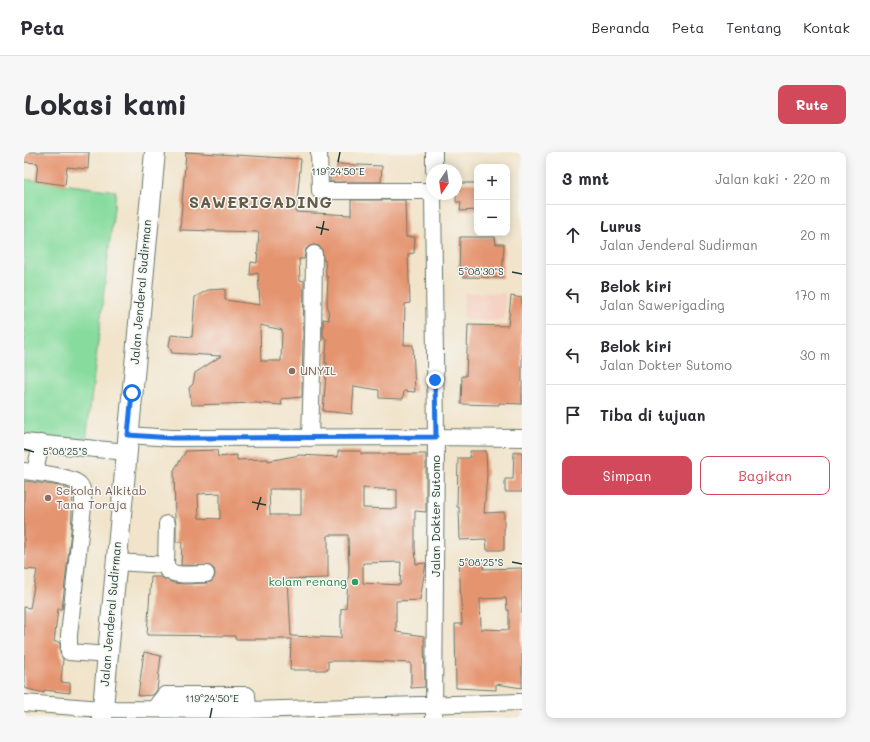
<!DOCTYPE html>
<html lang="id">
<head>
<meta charset="utf-8">
<style>
	body { margin:0; font-family:Mali,sans-serif; background:#f7f7f7; color:#2b2b33 }
	.controls { position:absolute; right:12px; top:12px; display:grid; overflow:hidden; border-radius:8px; box-shadow:0 2px 10px #0003 }
	.controls button { width:36px; height:36px; display:grid; place-items:center; padding:0; border:0; border-bottom:1px solid #e1e1e2; background:#fff; color:#2b2b33; font:20px sans-serif }
	.compass { position:absolute; left:402px; top:12px; width:36px; height:36px; border-radius:50%; background:#fff; box-shadow:0 2px 10px #0003; rotate:193deg }
	.stop { position:absolute; width:12px; height:12px; margin:-9px; border:3px solid #1a73e8; border-radius:50%; background:#fff }
	.stop.end { background:#1a73e8; border-color:#fff; box-shadow:0 1px 4px #0008 }
	.list { margin:0; padding:0; list-style:none }
	h2 { display:flex; justify-content:space-between; align-items:center; height:52px; margin:0; padding:0 16px; font-size:17px }
	h2 small { font-size:13px; font-weight:400; color:#7c7c81 }
	.list li { display:grid; grid-template-columns:26px 1fr auto; gap:12px; align-items:center; box-sizing:border-box; height:60px; padding:0 16px; border-top:1px solid #e1e1e2 }
	.list b { display:block; font-size:15px; white-space:nowrap }
	.list p { margin:0; font-size:13px; white-space:nowrap; color:#7c7c81 }
	.list em { font-size:13px; font-style:normal; color:#7c7c81 }
	.actions { display:flex; gap:8px; padding:12px 16px }
	.actions a { flex:1; padding:9px 0; border:1px solid #d1495b; border-radius:8px; text-align:center; font-size:14px; color:#d1495b }
	.actions .main { background:#d1495b; color:#fff }
	.icon { flex:none; width:22px; height:22px; fill:none; stroke:currentColor; stroke-width:2; stroke-linecap:round; stroke-linejoin:round }
	.map { position:relative; flex:none; width:498px; height:566px; overflow:hidden; border-radius:8px }
	header { display:flex; align-items:center; gap:24px; box-sizing:border-box; height:56px; padding:0 20px; background:#fff; border-bottom:1px solid #e1e1e2 }
	header strong { font-size:19px }
	nav { display:flex; gap:22px; margin-inline-start:auto; font-size:14px }
	.intro { display:flex; align-items:center; justify-content:space-between; box-sizing:border-box; height:96px; padding:0 24px }
	h1 { margin:0; font-size:28px }
	.button { padding:10px 18px; border-radius:8px; background:#d1495b; color:#fff; font-size:14px; font-weight:700 }
	main { display:flex; gap:24px; padding:0 24px }
	aside { flex:1; background:#fff; border-radius:8px; box-shadow:0 2px 10px #0003 }
	.map>svg:first-child { display:block }
	.built { fill:#f6d2c4 }
	.green { fill:#86db9d; stroke:#528c68 }
	.building { fill:#e59470; fill-rule:evenodd }
	.lines { fill:none; stroke-linecap:round; stroke-linejoin:round }
	.minor-casing { stroke:#687769; stroke-width:18 }
	.major-casing { stroke:#687769; stroke-width:22 }
	.minor { stroke:#fff; stroke-width:16 }
	.major { stroke:#fff; stroke-width:20 }
	.route { stroke:#1a73e8; stroke-width:5 }
	.ticks { fill:none; stroke:#1f3d34; stroke-width:1.5 }
	.education-dot { fill:#8d6e63; stroke:#f6f6f2; stroke-width:1.5 }
	.leisure-dot { fill:#2e9e5b; stroke:#f6f6f2; stroke-width:1.5 }
	.labels { text-anchor:middle; stroke-width:3; stroke-linejoin:round; paint-order:stroke }
	.street-label { font-size:12px; fill:#1f3d34; stroke:#f6f6f2 }
	.education-label { font-size:12px; fill:#785e54; stroke:#f6f6f2; text-anchor:start }
	.leisure-label { font-size:12px; fill:#27864d; stroke:#f6f6f2; text-anchor:end }
	.district-label { font-size:16px; font-weight:bold; letter-spacing:1px; fill:#645b49; stroke:#f6f6f2 }
	.ticks-label { font-size:10px; text-anchor:middle; fill:#1f3d34; stroke:#f6f6f2; stroke-width:3; stroke-linejoin:round; paint-order:stroke }
</style>
</head>
<body>
<header>
<strong>Peta</strong>
<nav><a>Beranda</a><a>Peta</a><a>Tentang</a><a>Kontak</a></nav>
</header>
<div class="intro"><h1>Lokasi kami</h1><a class="button">Rute</a></div>
<main>
<div class="map">
<svg width="498" height="566" viewBox="0 0 498 566">
	<rect width="100%" height="100%" fill="#f6f6f2"/>
	<filter id="ink" filterUnits="userSpaceOnUse"><feTurbulence type="fractalNoise" baseFrequency=".025" numOctaves="2"/><feDisplacementMap in="SourceGraphic" scale="8" xChannelSelector="R" yChannelSelector="G"/><feConvolveMatrix kernelMatrix="1 2 1 2 8 2 1 2 1" color-interpolation-filters="sRGB"/></filter>
	<filter id="wash" filterUnits="userSpaceOnUse"><feTurbulence type="fractalNoise" baseFrequency=".012" numOctaves="4" result="noise"/><feDisplacementMap in="SourceGraphic" scale="16" xChannelSelector="R" yChannelSelector="G"/><feGaussianBlur stdDeviation="0.9" result="paint"/><feColorMatrix in="noise" values="0 0 0 0 0 0 0 0 0 0 0 0 0 0 0 0 0 1.4 0 .05"/><feComposite in="paint" operator="in"/></filter>
	<g filter="url(#wash)">
		<rect width="100%" height="100%" fill="#f1e4cb"/>
		<path class="built" d="M 440,141 L 481,141 L 481,169 L 440,168 Z"/>
		<path class="green" d="M 0,27 L 92,39 L 62,290 L 0,282 Z"/>
		<g id="blocks">
			<path class="building" d="M 0,0 L 65,0 L 64,17 L 43,15 L 41,33 L 12,29 L 14,11 L 0,10 Z
				M 162,0 L 277,7 L 272,60 L 327,63 L 327,48 L 381,48 L 382,85 L 391,85 L 390,101 L 384,102 L 386,151 L 381,152 L 380,193 L 389,193 L 391,240 L 380,239 L 379,247 L 355,246 L 355,238 L 330,234 L 328,262 L 299,259 L 303,211 L 301,211 L 303,187 L 300,187 L 300,184 L 299,184 L 299,167 L 305,168 L 303,148 L 304,125 L 302,125 L 301,108 L 299,108 L 298,98 L 295,94 L 290,93 L 285,94 L 282,97 L 280,107 L 275,107 L 276,128 L 280,129 L 278,245 L 257,247 L 258,253 L 232,251 L 168,253 L 165,236 L 169,232 L 171,221 L 197,204 L 148,201 L 145,193 L 147,183 L 168,185 L 171,145 L 184,138 L 201,137 L 201,148 L 236,153 L 234,121 L 226,123 L 227,110 L 233,111 L 235,80 L 156,78 ZM 236,173 L 258,178 L 257,209 L 237,209 Z
				M 313,12 L 358,14 L 357,30 L 306,30 L 306,21 L 313,20 Z
				M 436,31 L 453,31 L 453,58 L 436,59 L 437,50 L 432,50 L 432,39 L 435,39 Z
				M 436,85 L 471,85 L 472,92 L 480,92 L 478,126 L 439,125 L 439,121 L 435,122 Z
				M 487,144 L 498,146 L 498,252 L 475,251 L 475,253 L 437,252 L 438,224 L 442,224 L 444,173 L 484,174 Z
				M 193,298 L 194,305 L 213,303 L 213,308 L 244,307 L 244,309 L 276,303 L 314,305 L 314,299 L 337,299 L 337,302 L 402,302 L 402,360 L 391,359 L 391,396 L 392,412 L 402,411 L 396,448 L 372,449 L 372,480 L 400,484 L 401,535 L 387,536 L 387,511 L 347,509 L 304,509 L 304,518 L 266,518 L 267,487 L 211,487 L 211,484 L 123,483 L 127,425 L 137,425 L 149,431 L 161,432 L 183,431 L 187,430 L 190,426 L 191,422 L 190,417 L 186,414 L 157,413 L 158,390 L 152,390 L 152,372 L 151,367 L 150,318 L 162,299 ZM 339,336 L 373,338 L 373,357 L 339,356 ZM 245,337 L 277,337 L 277,363 L 246,363 ZM 196,341 L 196,367 L 175,366 L 174,342 ZM 304,383 L 324,383 L 325,419 L 322,456 L 317,457 L 317,486 L 267,484 L 264,427 L 304,426 ZM 377,410 L 376,433 L 339,431 L 339,411 Z
				M 446,299 L 462,299 L 463,322 L 460,361 L 480,360 L 480,398 L 463,398 L 462,387 L 436,388 L 435,355 L 433,355 L 434,306 L 446,306 Z
				M 490,300 L 498,300 L 498,340 L 481,340 L 481,327 L 489,327 Z
				M 0,329 L 36,334 L 47,338 L 49,341 L 47,379 L 38,457 L 34,457 L 30,490 L 36,490 L 36,500 L 39,507 L 37,530 L 46,531 L 46,541 L 20,538 L 20,541 L 0,536 L 0,455 L 6,456 L 13,418 L 0,417 Z
				M 435,407 L 447,407 L 461,410 L 459,417 L 498,416 L 498,536 L 472,532 L 472,538 L 432,536 L 431,472 L 438,472 ZM 482,446 L 483,458 L 485,458 L 485,478 L 457,477 L 456,447 Z
				M 120,500 L 137,504 L 133,538 L 129,543 L 114,544 Z"/>
		</g>
	</g>
	<g filter="url(#ink)">
		<use href="#blocks" fill-opacity="0" stroke="#687769" stroke-width="1"/>
		<g class="lines">
			<defs>
				<path id="minor" d="M 295,0 L 296,39 L 408,39
					M 410,18 L 410,0
					M 409,42 L 412,285 L 410,566
					M 104,283 L 148,286 L 412,285 L 498,286
					M 286,286 L 289,187 L 290,102
					M 0,290 L 103,300
					M 0,319 C 11,320 49,325 55,332 C 60,337 59,347 59,354 L 45,483 L 45,500 L 84,503
					M 11,320 L 17,291
					M 92,410 L 142,413 L 143,372
					M 142,413 L 143,418 C 153,425 169,422 182,422
					M 0,551 L 78,557 L 224,558 L 498,550
					M 130,557 L 141,543 L 223,543 L 224,558"/>
				<path id="major" d="M 78,566 L 131,0"/>
			</defs>
			<use href="#minor" class="minor-casing"/>
			<use href="#major" class="major-casing"/>
			<use href="#minor" class="minor"/>
			<use href="#major" class="major"/>
		</g>
	</g>
	<g class="lines" filter="url(#ink)">
		<path class="route" d="M 108,241 L 104,283 L 148,286 L 412,285 L 411,228"/>
	</g>
	<path class="ticks" d="M 314,10 L 316,0M 292,75 L 305,78M 297,83 L 300,69M 488,120 L 498,122M 0,297 L 10,300M 228,350 L 242,353M 233,358 L 237,345M 488,410 L 498,412M 186,566 L 188,556"/>
	<g class="education-dot">
		<circle cx="268" cy="219" r="4"/>
		<circle cx="24" cy="346" r="4"/>
	</g>
	<circle class="leisure-dot" cx="331" cy="430" r="4"/>
	<g class="labels">
		<g class="street-label">
			<text transform="translate(117 140) rotate(-85)" y="4">Jalan Jenderal Sudirman</text>
			<text transform="translate(412 364) rotate(-90)" y="4">Jalan Dokter Sutomo</text>
			<text transform="translate(87 462) rotate(-85)" y="4">Jalan Jenderal Sudirman</text>
		</g>
		<g class="education-label">
			<text x="276" y="223">UNYIL</text>
			<text x="32" y="343">Sekolah Alkitab<tspan x="32" dy="14">Tana Toraja</tspan></text>
		</g>
		<g class="leisure-label">
			<text x="323" y="434">kolam renang</text>
		</g>
		<g class="district-label">
			<text x="237" y="56">SAWERIGADING</text>
		</g>
	</g>
	<g class="ticks-label">
		<text x="314" y="23">119°24'50"E</text>
		<text x="457" y="123">5°08'30"S</text>
		<text x="41" y="303">5°08'25"S</text>
		<text x="457" y="414">5°08'25"S</text>
		<text x="188" y="550">119°24'50"E</text>
	</g>
</svg>
<div class="controls">
<button>+</button>
<button>−</button>
</div>
<svg class="compass" viewBox="-18 -18 36 36"><path d="M0-13l5 13h-10z" fill="#e53935"/><path d="M0 13l5-13h-10z" fill="#7c7c81"/></svg>
<div class="stop" style="left:108px;top:241px"></div>
<div class="stop end" style="left:411px;top:228px"></div>
</div>
<aside>
<h2>3 mnt<small>Jalan kaki · 220 m</small></h2>
<ul class="list">
<li><svg class="icon" aria-label="ahead" viewBox="0 0 24 24"><path d="M12 20V5M6 11l6-6 6 6"/></svg><div><b>Lurus</b><p>Jalan Jenderal Sudirman</p></div><em>20 m</em></li>
<li><svg class="icon" aria-label="left" viewBox="0 0 24 24"><path d="M17 20v-9H6M10 6l-5 5 5 5"/></svg><div><b>Belok kiri</b><p>Jalan Sawerigading</p></div><em>170 m</em></li>
<li><svg class="icon" aria-label="left" viewBox="0 0 24 24"><path d="M17 20v-9H6M10 6l-5 5 5 5"/></svg><div><b>Belok kiri</b><p>Jalan Dokter Sutomo</p></div><em>30 m</em></li>
<li><svg class="icon" aria-label="arrive" viewBox="0 0 24 24"><path d="M6 21V4h12l-3 4 3 4H6"/></svg><div><b>Tiba di tujuan</b></div></li>
</ul>
<div class="actions"><a class="main">Simpan</a><a>Bagikan</a></div>
</aside>
</main>
</body>
</html>
